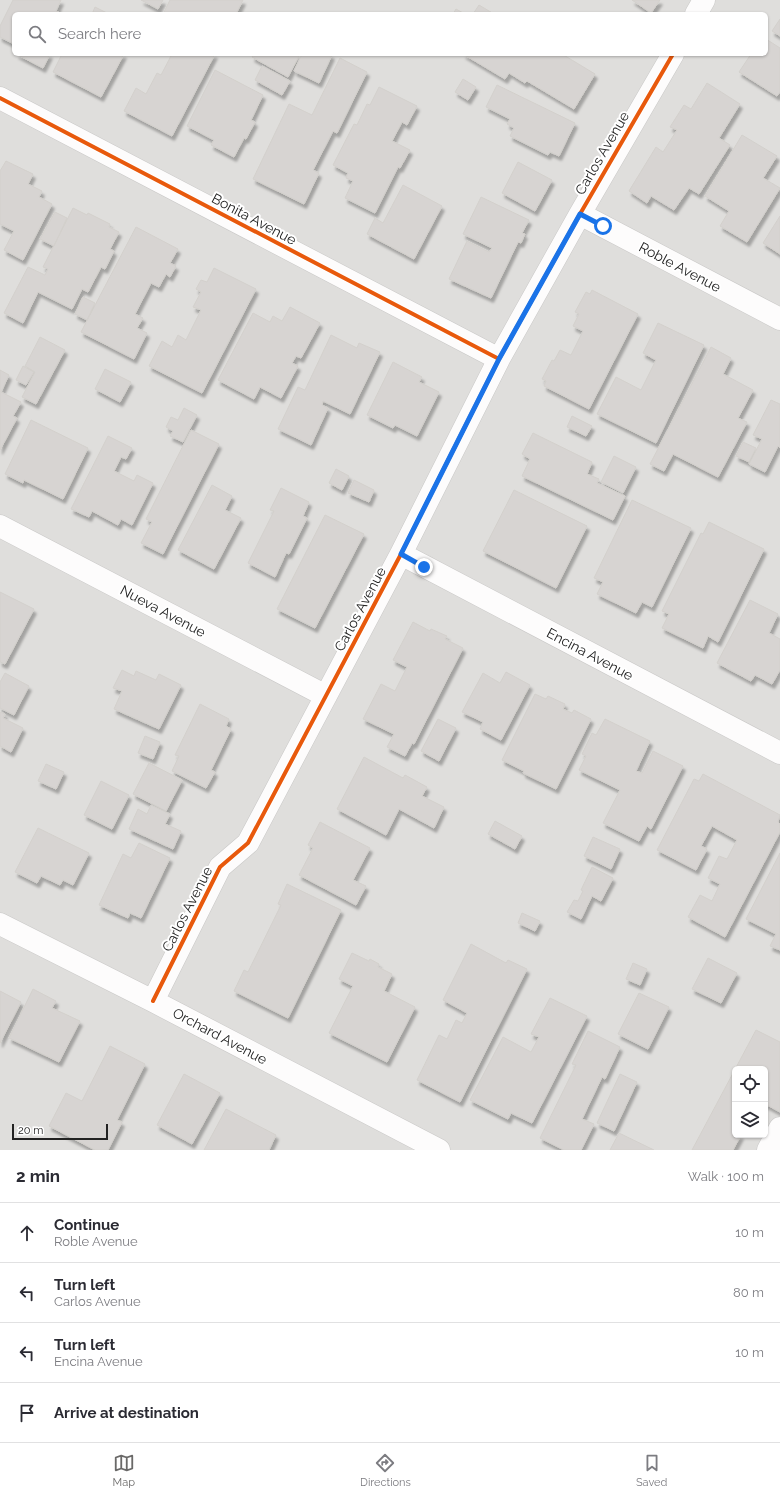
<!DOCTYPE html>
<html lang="en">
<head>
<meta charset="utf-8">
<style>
	body { margin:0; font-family:Raleway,sans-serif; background:#f2f2f3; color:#2b2b33 }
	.controls { position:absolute; right:12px; bottom:12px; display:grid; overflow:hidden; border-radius:6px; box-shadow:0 1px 3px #0004 }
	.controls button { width:36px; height:36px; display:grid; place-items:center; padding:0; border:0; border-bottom:1px solid #e1e1e2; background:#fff; color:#2b2b33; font:20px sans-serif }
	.scale { position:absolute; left:12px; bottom:10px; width:96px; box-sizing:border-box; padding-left:4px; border:2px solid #222; border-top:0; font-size:11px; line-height:14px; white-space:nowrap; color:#222; -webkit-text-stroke:3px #fff; paint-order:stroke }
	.stop { position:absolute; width:12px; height:12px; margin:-9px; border:3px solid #1a73e8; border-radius:50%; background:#fff }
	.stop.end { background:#1a73e8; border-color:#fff; box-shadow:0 1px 4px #0008 }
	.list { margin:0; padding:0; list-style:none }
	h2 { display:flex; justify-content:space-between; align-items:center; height:52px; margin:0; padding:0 16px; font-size:17px }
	h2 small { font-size:13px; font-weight:400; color:#7c7c81 }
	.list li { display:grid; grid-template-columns:26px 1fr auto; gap:12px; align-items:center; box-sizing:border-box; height:60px; padding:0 16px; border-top:1px solid #e1e1e2 }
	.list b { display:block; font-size:15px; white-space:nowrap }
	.list p { margin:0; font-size:13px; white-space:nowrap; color:#7c7c81 }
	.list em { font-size:13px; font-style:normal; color:#7c7c81 }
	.icon { flex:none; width:22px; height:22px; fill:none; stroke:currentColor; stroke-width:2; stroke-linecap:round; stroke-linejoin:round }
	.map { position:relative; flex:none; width:780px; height:1150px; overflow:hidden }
	.search { position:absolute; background:#fff; box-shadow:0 1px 3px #0004; left:12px; right:12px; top:12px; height:44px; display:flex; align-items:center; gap:10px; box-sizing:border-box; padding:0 14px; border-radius:6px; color:#7c7c81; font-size:15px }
	.sheet { height:292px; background:#fff }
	nav { display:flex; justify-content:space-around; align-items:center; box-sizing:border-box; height:56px; border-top:1px solid #e1e1e2; background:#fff; font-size:11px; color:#7c7c81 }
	nav a { display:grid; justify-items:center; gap:2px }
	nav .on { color:#6a6968 }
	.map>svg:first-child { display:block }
	.residential { fill:#dfdedc; fill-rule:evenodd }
	.building { fill:#d7d4d2; stroke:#d3d0cc; filter:url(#shadow) }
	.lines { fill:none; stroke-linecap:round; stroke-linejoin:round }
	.minor-casing { stroke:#c9c8c7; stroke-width:23 }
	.minor { stroke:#fdfcfc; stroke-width:22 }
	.cycleway-casing { stroke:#fff; stroke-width:6 }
	.cycleway { stroke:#e8590c; stroke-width:4 }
	.route { stroke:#1a73e8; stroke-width:5 }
	.labels { text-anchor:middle; stroke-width:4; stroke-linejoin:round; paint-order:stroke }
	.street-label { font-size:14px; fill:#222; stroke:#fff }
</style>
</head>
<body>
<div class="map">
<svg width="780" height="1150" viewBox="0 0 780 1150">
	<defs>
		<filter id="shadow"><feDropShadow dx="2.5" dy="4.5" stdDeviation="1" flood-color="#0004"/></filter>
	</defs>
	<rect width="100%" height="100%" fill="#f0eeeb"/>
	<path class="residential" d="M 0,0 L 780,0 L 780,1150 L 0,1150 ZM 14,14 L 766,14 L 766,54 L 14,54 ZM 735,1069 L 765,1069 L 765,1135 L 735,1135 Z"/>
	<path class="building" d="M 13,0 L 61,0 L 56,11 L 59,12 L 58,14 L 14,14 L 14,44 L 0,37 L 0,26 Z
		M 141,0 L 163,0 L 158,9 Z
		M 170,0 L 243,0 L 236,14 L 163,14 Z
		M 632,0 L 660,0 L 651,13 Z
		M 479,5 L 494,14 L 473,14 Z
		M 95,7 L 109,14 L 92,14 Z
		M 456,9 L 465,14 L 453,14 Z
		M 780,19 L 780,36 L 772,31 Z
		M 766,39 L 780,48 L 780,92 L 777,96 L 739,72 L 751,54 L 766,54 Z
		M 16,54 L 50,54 L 43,68 Z
		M 62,54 L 124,54 L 101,97 L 53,72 Z
		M 172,54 L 215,54 L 172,136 L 124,111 L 136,88 L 146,94 L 157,73 L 161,75 Z
		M 254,54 L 300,54 L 288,77 L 252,57 Z
		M 302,54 L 330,54 L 332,55 L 319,83 L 294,71 Z
		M 463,54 L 562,54 L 595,74 L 574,109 L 527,81 L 525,83 L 509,73 L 505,79 Z
		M 340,58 L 367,72 L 337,133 L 333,131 L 313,170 L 319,173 L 304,204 L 253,179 L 289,104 L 312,115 Z
		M 262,66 L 290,81 L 282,95 L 255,80 Z
		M 215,70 L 263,95 L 251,120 L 255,122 L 246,139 L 244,138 L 234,157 L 211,145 L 214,140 L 187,126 Z
		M 463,79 L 476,87 L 468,100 L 455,92 Z
		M 707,83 L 740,104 L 719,138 L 730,145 L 699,194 L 689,188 L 674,210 L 651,196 L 647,203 L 629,191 L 656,147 L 663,152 L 677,130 L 670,127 L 684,105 L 691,109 Z
		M 497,85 L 575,123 L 559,156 L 550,152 L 548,155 L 510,136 L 514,128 L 507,124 L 510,119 L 486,107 Z
		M 379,87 L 417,106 L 407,125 L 402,122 L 392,141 L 410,150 L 400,168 L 398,167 L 375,213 L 345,198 L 353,181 L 346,178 L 348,173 L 333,165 L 354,124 L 357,125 L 367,104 L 370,105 Z
		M 742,135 L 777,156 L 763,178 L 780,188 L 747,242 L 720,226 L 729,211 L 705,196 Z
		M 6,161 L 33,174 L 28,184 L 42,191 L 39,197 L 52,204 L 23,260 L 4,250 L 14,231 L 0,224 L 0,171 Z
		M 518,162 L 552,180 L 535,211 L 502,193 Z
		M 403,185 L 442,206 L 414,259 L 367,234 L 375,218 L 383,223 Z
		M 481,197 L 529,220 L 522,233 L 525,234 L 521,243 L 518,242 L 491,298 L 449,279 L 467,241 L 489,252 L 492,248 L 463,234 Z
		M 73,208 L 87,215 L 88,213 L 110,224 L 109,227 L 119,232 L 110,249 L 114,251 L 105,269 L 101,267 L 88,292 L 82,289 L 72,309 L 38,292 L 23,323 L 4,313 L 28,267 L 45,275 L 48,269 L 43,267 Z
		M 55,212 L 67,218 L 54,246 L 40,239 Z
		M 780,216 L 780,254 L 763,243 Z
		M 136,227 L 178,249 L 170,263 L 176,266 L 170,277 L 166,274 L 159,287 L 151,283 L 135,314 L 143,318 L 137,328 L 147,333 L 134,359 L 81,332 Z
		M 214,268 L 256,289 L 202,393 L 149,366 L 162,341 L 172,347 L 178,335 L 186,340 L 201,310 L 193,307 L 201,292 L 196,289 L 201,280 L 207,282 Z
		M 592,290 L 638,314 L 589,409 L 544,386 L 546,381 L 542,379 L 552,360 L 554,361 L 560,350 L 571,355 L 583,331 L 573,326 L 579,314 L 575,312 L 586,292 L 590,294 Z
		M 83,297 L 95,303 L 87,320 L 75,314 Z
		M 290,307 L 320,323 L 301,358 L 296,356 L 292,363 L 298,366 L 281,398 L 260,387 L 254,399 L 218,380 L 253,313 L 270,322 L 273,316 L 282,321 Z
		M 658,323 L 704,345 L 656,443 L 597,414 L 616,377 L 641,390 L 656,360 L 643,353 Z
		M 331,335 L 357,348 L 359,343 L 380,352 L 350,414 L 323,401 L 322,405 L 328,408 L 311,445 L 278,429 L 298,387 L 305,390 Z
		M 40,337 L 65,350 L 36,404 L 22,397 L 35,372 L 25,366 Z
		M 711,347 L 731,358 L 723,374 L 753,390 L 738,418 L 747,422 L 718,477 L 673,454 L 664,471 L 650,464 Z
		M 393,362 L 422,377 L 419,382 L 439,392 L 417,436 L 395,425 L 393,428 L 367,415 Z
		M 23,366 L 34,372 L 26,385 L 16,380 Z
		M 105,369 L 131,382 L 120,402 L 95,389 Z
		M 0,370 L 9,375 L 1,392 L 21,402 L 13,416 L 17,418 L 0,450 Z
		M 771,400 L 780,404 L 780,448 L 778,446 L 765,472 L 749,464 L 762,439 L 753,435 Z
		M 184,408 L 197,415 L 183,442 L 170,436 L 173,431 L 166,427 L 171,417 L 178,420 Z
		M 572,416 L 592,426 L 586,436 L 567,427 Z
		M 31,420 L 88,448 L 63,499 L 24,480 L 23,483 L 5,474 Z
		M 191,430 L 219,444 L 163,554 L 141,543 L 152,522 L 146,519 Z
		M 533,433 L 592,462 L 587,474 L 599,479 L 597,483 L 625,496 L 613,520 L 522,476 L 530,459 L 522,454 Z
		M 108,436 L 132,448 L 126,459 L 121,457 L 114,471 L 134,481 L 137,475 L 153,483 L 132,525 L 121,519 L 118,525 L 92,511 L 89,517 L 71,509 Z
		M 743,442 L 756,448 L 749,462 L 736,456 Z
		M 614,456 L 636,467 L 623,493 L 601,482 Z
		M 336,469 L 349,476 L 342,490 L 329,483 Z
		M 354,480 L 374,490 L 369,502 L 348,493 Z
		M 212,485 L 232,496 L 225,510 L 241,518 L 214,569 L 178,550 Z
		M 281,488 L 309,502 L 303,516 L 307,518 L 289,554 L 286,553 L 275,577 L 248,563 L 274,511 L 270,510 Z
		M 514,490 L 587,526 L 556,588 L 483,551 Z
		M 632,500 L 691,528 L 652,607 L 642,602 L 636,613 L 597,594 L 603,582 L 594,578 Z
		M 325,515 L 364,534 L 315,628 L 277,609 Z
		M 709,522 L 764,549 L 718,642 L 708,636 L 703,648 L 662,628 L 669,614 L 662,611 L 701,533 L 703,534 Z
		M 0,592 L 34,609 L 5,664 L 0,662 Z
		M 750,600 L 778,614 L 769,633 L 780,639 L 780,670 L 772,684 L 755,675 L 751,681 L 717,663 Z
		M 413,622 L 430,631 L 431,629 L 447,636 L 445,639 L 463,648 L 414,744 L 412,743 L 405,756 L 387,747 L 394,734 L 363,719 L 381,684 L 395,691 L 407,667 L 393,660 Z
		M 122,670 L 134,676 L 136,671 L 156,680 L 159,674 L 181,685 L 159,729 L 114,709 L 122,691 L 113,688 Z
		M 506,672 L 530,685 L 501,740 L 480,729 L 483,722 L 462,712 L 483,673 L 500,683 Z
		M 5,673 L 29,686 L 14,715 L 0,708 L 0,682 Z
		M 535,694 L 546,699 L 548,696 L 565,704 L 563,709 L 572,713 L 574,710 L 591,719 L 556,789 L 523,773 L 524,771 L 502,760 Z
		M 200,704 L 229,719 L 226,726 L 231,729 L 211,770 L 215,772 L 206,788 L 172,771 L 179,756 L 175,755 Z
		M 0,712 L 5,714 L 3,718 L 23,728 L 11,752 L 0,746 Z
		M 438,719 L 456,728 L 439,761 L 421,751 Z
		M 605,719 L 650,741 L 636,771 L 642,773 L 653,751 L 683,766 L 651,829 L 647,826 L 639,841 L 603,823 L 620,790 L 579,770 L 586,756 L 582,754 L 592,733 L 596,735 Z
		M 145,736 L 160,742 L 153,759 L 138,753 Z
		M 364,757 L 403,778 L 405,775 L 427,787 L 422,796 L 444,807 L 434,828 L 399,809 L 386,835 L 337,809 Z
		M 149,763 L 182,780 L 166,811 L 133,794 Z
		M 46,764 L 64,772 L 56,789 L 38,781 Z
		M 703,774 L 780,815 L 778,822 L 780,824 L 780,832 L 725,937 L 688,917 L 700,895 L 712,901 L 720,884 L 708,878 L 719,856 L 727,859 L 737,840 L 712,826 L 701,846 L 707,849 L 696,870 L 657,850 L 694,779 L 699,781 Z
		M 101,781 L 129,795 L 112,829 L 84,815 Z
		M 151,805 L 170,814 L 165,824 L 181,831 L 173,849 L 129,829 L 138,809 L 147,814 Z
		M 495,821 L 522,836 L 515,849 L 488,834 Z
		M 320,822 L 370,848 L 353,880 L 366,886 L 356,905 L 299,875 L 313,848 L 308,845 Z
		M 38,828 L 89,853 L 73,885 L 63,880 L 60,885 L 41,876 L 37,883 L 15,872 Z
		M 593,837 L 620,849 L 611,869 L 584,856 Z
		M 139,843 L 170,858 L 141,918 L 130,913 L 128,918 L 99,905 L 123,854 L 131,858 Z
		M 780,853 L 780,950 L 770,946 L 776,934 L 746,919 Z
		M 592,867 L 613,878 L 601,901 L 592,896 L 581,919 L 567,912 L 574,900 L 578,901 L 583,891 L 581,890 Z
		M 287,884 L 341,910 L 288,1018 L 234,991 L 244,970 L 248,972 L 281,905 L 278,904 Z
		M 522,913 L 540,921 L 535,931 L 518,923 Z
		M 471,944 L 506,963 L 508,960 L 527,969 L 460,1102 L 417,1080 L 439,1035 L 447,1039 L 456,1020 L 462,1023 L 467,1013 L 443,1000 Z
		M 352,953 L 369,961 L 370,959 L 379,964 L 378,967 L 392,974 L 384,991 L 415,1007 L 387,1062 L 329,1033 L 353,986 L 339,979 Z
		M 708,958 L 737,973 L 721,1003 L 692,989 Z
		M 633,963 L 647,969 L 640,985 L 626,979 Z
		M 33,989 L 56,1001 L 52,1008 L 80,1021 L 59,1062 L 9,1038 Z
		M 0,991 L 21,1002 L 0,1043 Z
		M 639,993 L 669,1007 L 648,1049 L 618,1034 Z
		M 550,998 L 587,1016 L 532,1123 L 511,1113 L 508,1119 L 470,1100 L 503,1037 L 531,1052 L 539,1037 L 531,1034 Z
		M 756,1030 L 780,1042 L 780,1112 L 765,1104 L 765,1069 L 735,1069 L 735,1135 L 741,1135 L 733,1150 L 692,1150 Z
		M 588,1031 L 620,1047 L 605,1079 L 602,1077 L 582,1119 L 594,1124 L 581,1150 L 564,1150 L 540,1138 L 576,1065 L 572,1064 Z
		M 110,1046 L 145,1064 L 117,1120 L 122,1122 L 108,1150 L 95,1150 L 49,1126 L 66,1093 L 82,1101 Z
		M 184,1074 L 220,1093 L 192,1144 L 157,1125 Z
		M 620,1074 L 637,1082 L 614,1131 L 597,1123 Z
		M 226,1109 L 276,1135 L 269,1150 L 204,1150 Z
		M 619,1133 L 654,1150 L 610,1150 Z"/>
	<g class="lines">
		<defs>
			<path id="minor" d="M 696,14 L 704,0
				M 0,98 L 499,359
				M 580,214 L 780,319
				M 0,526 L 326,696
				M 401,554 L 780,753
				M 0,924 L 153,1001 L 439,1150
				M 153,1001 L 220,867 L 248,843 L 401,554 L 499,359 L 580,214 L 673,54
				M 768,1150 L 780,1128"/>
		</defs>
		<use href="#minor" class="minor-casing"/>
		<use href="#minor" class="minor"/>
		<defs>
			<path id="cycleway" d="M 0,98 L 499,359
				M 153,1001 L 220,867 L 248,843 L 401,554 L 499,359 L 580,214 L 673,54"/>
		</defs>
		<use href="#cycleway" class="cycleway-casing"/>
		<use href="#cycleway" class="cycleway"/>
	</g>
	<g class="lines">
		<path class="route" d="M 424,567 L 401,554 L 499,359 L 580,214 L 603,226"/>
	</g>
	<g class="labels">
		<g class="street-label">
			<text transform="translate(602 153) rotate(-60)" y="5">Carlos Avenue</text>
			<text transform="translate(254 219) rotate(28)" y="5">Bonita Avenue</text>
			<text transform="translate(680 267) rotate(28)" y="5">Roble Avenue</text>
			<text transform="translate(360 609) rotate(-62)" y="5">Carlos Avenue</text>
			<text transform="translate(163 611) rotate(28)" y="5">Nueva Avenue</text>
			<text transform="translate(590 654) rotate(28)" y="5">Encina Avenue</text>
			<text transform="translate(187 909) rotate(-63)" y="5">Carlos Avenue</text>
			<text transform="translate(220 1036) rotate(28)" y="5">Orchard Avenue</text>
		</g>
	</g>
</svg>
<div class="controls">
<button><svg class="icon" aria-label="locate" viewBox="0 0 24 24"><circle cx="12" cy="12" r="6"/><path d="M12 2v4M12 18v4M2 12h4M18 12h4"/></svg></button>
<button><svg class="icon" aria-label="layers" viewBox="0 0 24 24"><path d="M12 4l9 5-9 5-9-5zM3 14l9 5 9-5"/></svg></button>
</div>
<div class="scale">20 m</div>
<div class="stop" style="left:603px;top:226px"></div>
<div class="stop end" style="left:424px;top:567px"></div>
<div class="search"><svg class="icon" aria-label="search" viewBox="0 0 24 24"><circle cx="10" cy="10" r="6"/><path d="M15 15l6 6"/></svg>Search here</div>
</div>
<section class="sheet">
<h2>2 min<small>Walk · 100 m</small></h2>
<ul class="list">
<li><svg class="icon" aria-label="ahead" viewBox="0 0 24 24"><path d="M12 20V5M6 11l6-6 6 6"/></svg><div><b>Continue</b><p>Roble Avenue</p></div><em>10 m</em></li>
<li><svg class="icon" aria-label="left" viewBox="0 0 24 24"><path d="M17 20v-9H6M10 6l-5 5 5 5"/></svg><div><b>Turn left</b><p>Carlos Avenue</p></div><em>80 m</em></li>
<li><svg class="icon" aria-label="left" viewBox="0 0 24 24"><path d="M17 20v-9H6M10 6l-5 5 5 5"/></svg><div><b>Turn left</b><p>Encina Avenue</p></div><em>10 m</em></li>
<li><svg class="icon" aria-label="arrive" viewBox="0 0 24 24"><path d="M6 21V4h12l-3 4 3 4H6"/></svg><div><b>Arrive at destination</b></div></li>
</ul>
</section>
<nav>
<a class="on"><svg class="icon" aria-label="map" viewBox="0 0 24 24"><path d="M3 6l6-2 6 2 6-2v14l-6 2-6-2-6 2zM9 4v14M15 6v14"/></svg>Map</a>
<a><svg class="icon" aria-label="directions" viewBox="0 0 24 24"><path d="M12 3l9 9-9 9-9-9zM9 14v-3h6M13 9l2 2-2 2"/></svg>Directions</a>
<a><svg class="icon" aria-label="saved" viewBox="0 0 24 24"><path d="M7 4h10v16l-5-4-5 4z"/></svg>Saved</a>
</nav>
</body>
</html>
